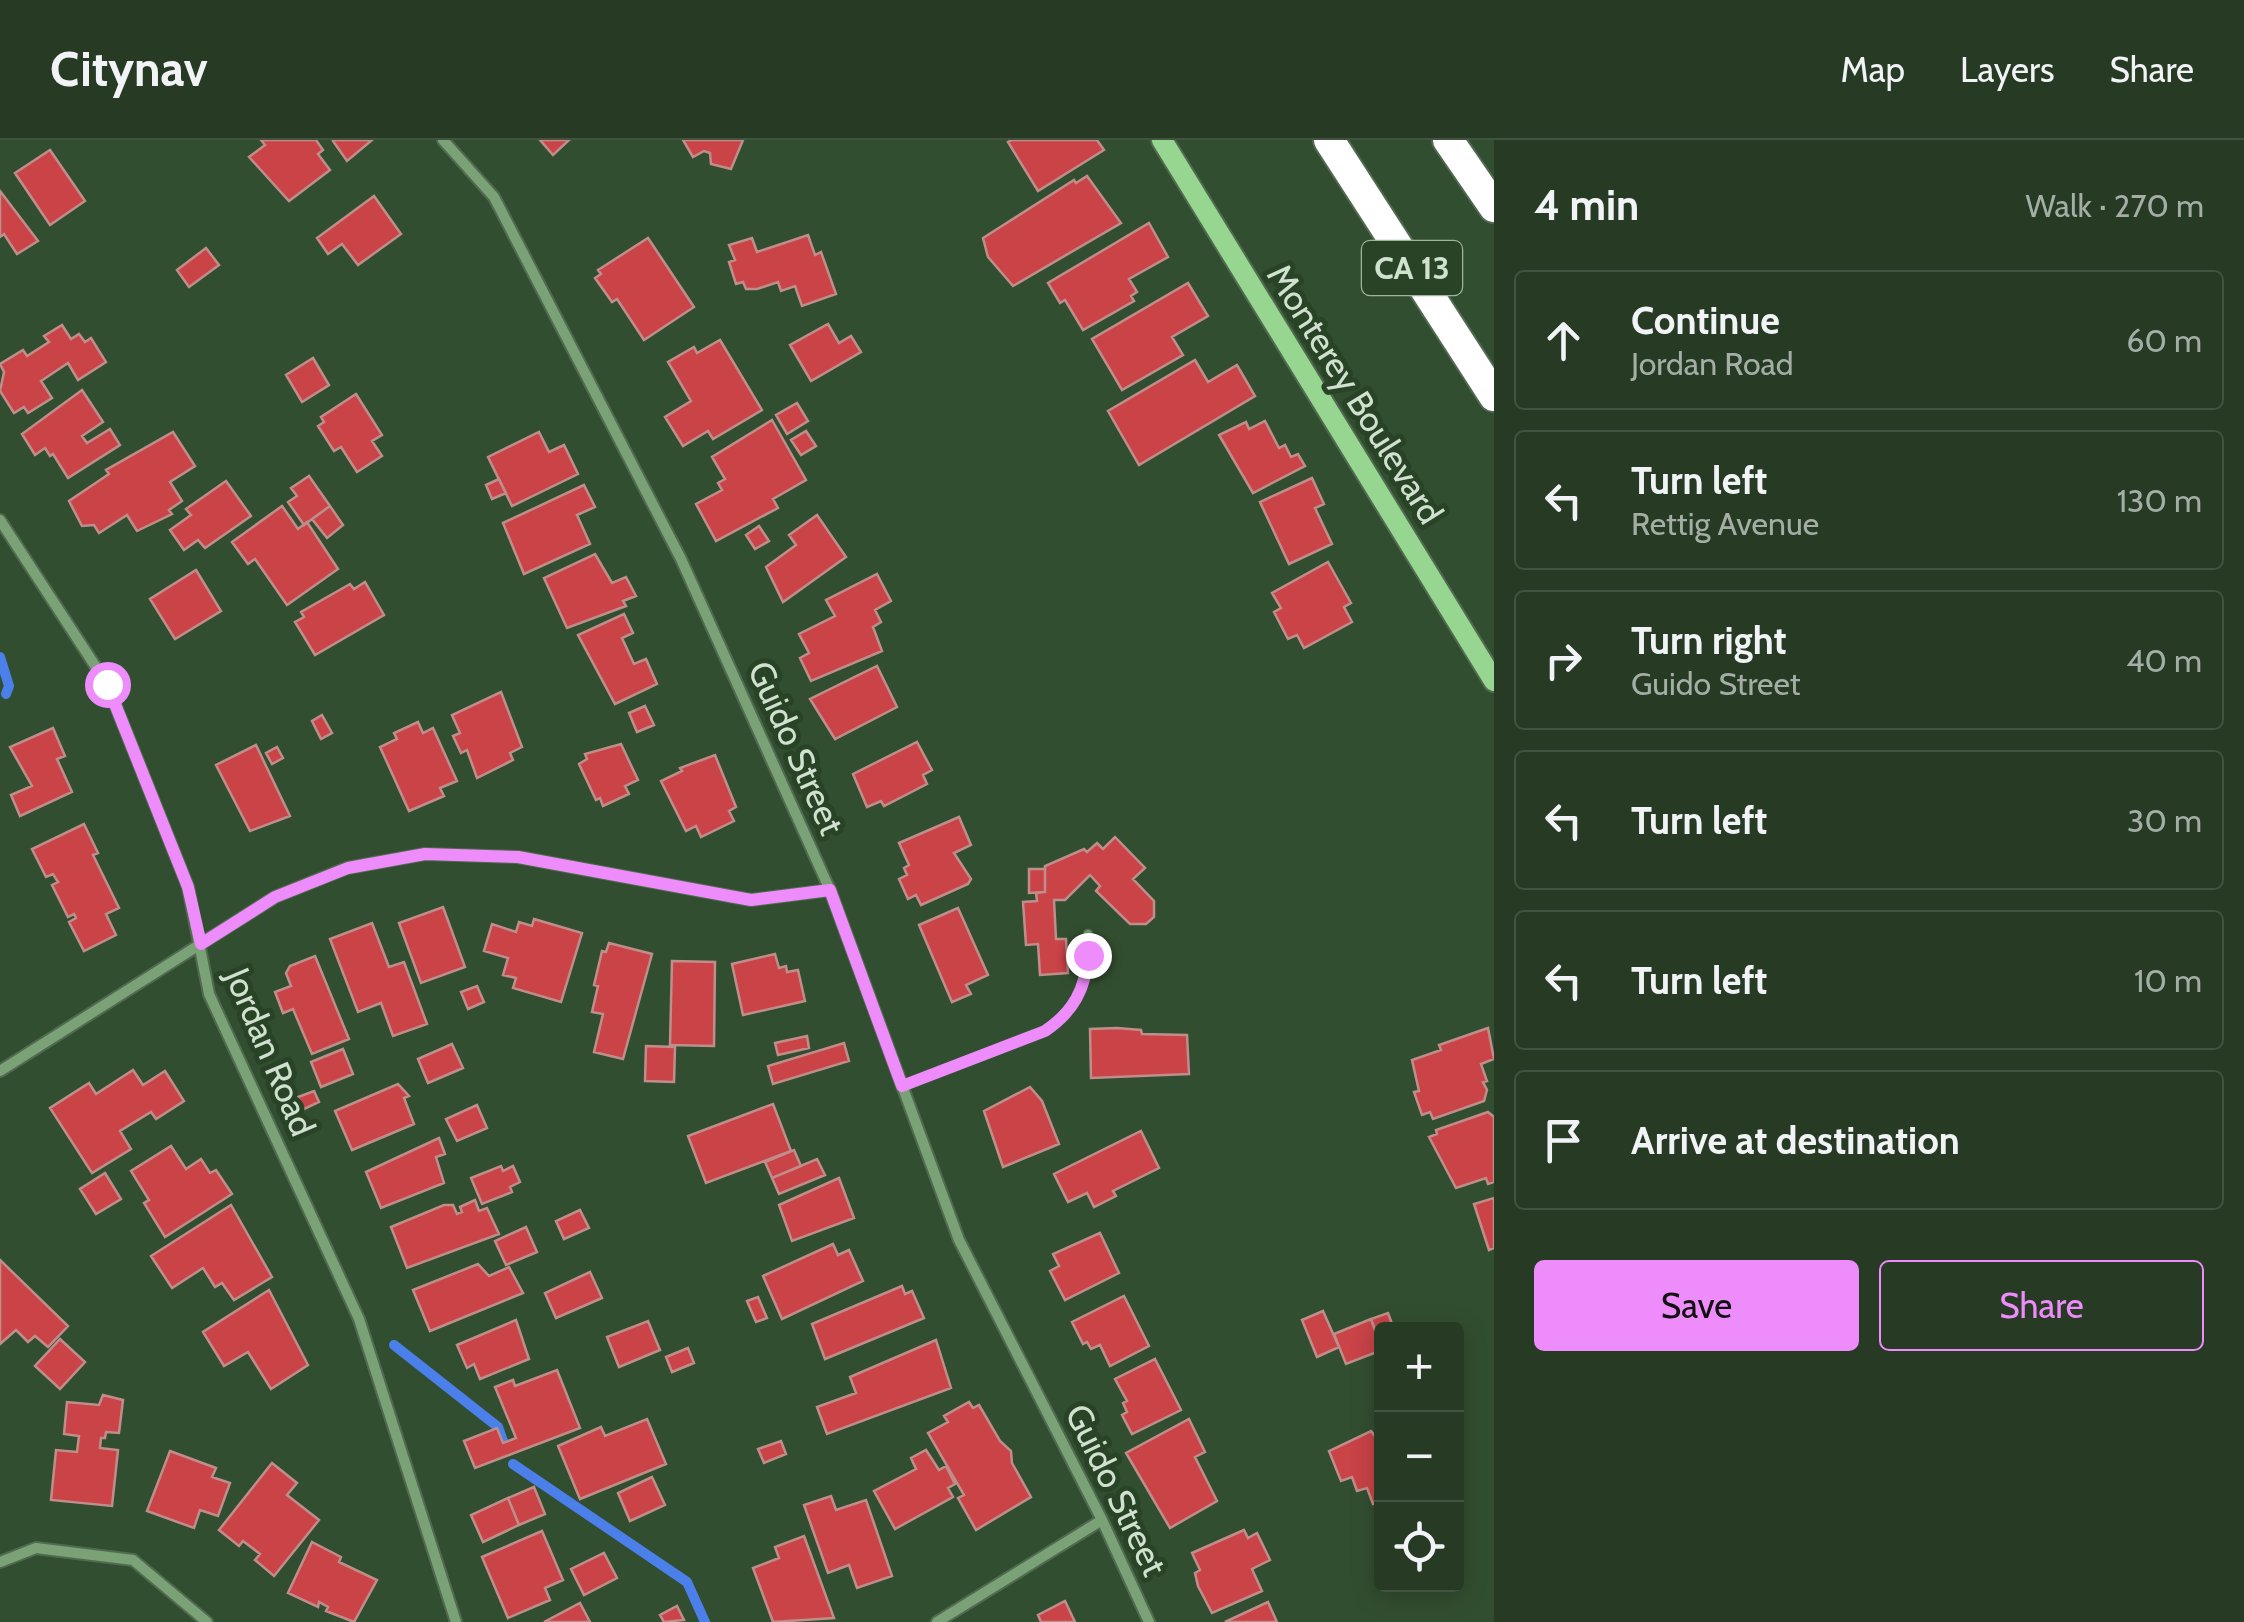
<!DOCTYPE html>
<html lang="en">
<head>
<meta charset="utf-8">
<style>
	body { margin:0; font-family:Cabin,sans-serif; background:#2e412c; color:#f1f3f6 }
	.controls { position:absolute; right:30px; bottom:30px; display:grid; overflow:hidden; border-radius:10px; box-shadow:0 5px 25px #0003 }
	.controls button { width:90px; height:90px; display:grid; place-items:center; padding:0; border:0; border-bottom:2px solid #425441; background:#263a24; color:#f1f3f6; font:50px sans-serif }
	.stop { position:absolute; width:30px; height:30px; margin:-22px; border:8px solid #ed8cfa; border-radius:50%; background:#fff }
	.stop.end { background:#ed8cfa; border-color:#fff; box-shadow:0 2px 10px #0008 }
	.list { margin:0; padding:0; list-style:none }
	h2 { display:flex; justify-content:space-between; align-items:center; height:130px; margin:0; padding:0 40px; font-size:42px }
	h2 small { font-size:32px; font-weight:400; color:#a4ada6 }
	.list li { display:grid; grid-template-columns:65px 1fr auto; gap:30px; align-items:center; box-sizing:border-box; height:140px; margin:0 20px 20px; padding:0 20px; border:2px solid #425441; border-radius:10px }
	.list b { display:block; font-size:38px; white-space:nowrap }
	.list p { margin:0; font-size:32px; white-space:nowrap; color:#a4ada6 }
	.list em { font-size:32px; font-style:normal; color:#a4ada6 }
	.actions { display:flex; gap:20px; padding:30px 40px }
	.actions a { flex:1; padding:22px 0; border:2px solid #ed8cfa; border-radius:10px; text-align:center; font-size:35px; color:#ed8cfa }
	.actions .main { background:#ed8cfa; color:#111 }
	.icon { flex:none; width:55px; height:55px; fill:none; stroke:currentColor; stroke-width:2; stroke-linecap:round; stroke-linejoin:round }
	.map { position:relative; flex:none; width:1494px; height:1482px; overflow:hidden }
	header { display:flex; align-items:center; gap:60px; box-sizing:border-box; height:140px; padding:0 50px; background:#263a24; border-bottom:2px solid #425441 }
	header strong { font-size:48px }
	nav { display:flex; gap:55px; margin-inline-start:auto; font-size:35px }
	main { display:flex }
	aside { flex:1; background:#263a24 }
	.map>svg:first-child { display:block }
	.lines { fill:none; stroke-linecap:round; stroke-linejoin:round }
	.stream { stroke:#4b7fe9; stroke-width:10 }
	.building { fill:#c94347; stroke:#bf8e8b; stroke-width:2.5 }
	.lane-casing { stroke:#526b50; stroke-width:11 }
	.street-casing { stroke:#526b50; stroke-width:14 }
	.secondary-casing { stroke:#526b50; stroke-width:24 }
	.highway-casing { stroke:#526b50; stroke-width:34 }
	.lane { stroke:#7ba277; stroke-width:8 }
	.street { stroke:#7ba277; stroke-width:10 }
	.secondary { stroke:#96d691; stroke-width:20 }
	.highway { stroke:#fff; stroke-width:30 }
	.route { stroke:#ed8cfa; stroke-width:12 }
	.labels { text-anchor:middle; stroke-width:10; stroke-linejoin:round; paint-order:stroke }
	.shield { fill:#284326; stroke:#9eb29c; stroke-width:2.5 }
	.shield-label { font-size:32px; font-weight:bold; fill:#d0e1cf }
	.street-label { font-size:35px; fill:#d0e1cf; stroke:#284326 }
</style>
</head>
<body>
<header>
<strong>Citynav</strong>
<nav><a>Map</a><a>Layers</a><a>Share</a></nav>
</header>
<main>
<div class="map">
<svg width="1494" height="1482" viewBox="0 0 1494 1482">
	<rect width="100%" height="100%" fill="#324e30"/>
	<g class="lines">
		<path class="stream" d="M 0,517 L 9,546 L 6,554
			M 394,1205 L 498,1287 L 503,1301
			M 513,1324 L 687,1442 L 705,1482"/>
	</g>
	<path class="building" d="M 261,0 L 316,0 L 323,10 L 318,14 L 330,30 L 289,61 L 249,17 L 265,5 Z
		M 372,0 L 347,21 L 333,1 L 335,0 Z
		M 540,0 L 569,0 L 553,15 Z
		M 683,0 L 743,0 L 731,29 L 711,24 L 710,13 L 704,11 L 693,17 Z
		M 1012,0 L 1097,0 L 1104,10 L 1038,51 L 1008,2 Z
		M 50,10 L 85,61 L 50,85 L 15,33 Z
		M 1087,36 L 1121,83 L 1013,146 L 988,117 L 983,98 L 1074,40 L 1076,43 Z
		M 0,51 L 38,101 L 17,114 L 4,94 L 0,97 Z
		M 374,56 L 401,94 L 358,125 L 342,104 L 328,114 L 317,98 Z
		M 1149,83 L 1168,117 L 1129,139 L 1137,152 L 1131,156 L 1134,161 L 1083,190 L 1065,160 L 1060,163 L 1048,143 Z
		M 808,95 L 815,115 L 821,112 L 836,154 L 802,166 L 795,146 L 781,151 L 778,142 L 757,149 L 746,149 L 743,142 L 736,144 L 729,122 L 735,120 L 729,105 L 752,98 L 757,112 Z
		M 648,98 L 694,167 L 644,200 L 617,159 L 612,162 L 595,138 L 601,134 L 598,130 Z
		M 206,108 L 219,125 L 189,147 L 177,130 Z
		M 1188,143 L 1208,176 L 1172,197 L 1183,215 L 1122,250 L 1092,199 Z
		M 828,184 L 839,203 L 851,196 L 861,212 L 811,241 L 790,205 Z
		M 62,185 L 71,199 L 79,194 L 85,202 L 91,198 L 106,222 L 78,240 L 68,223 L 41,241 L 52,258 L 28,273 L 24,267 L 14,273 L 0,251 L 4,232 L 0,224 L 23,210 L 27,216 L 49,202 L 44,196 Z
		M 720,200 L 762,270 L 713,299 L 708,291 L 683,306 L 665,277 L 691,261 L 668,222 L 694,207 L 697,213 Z
		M 313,218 L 329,245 L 302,262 L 286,235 Z
		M 1195,220 L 1208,242 L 1237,225 L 1255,256 L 1139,325 L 1108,271 Z
		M 82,250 L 103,282 L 82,296 L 87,303 L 110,289 L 120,305 L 68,338 L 53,314 L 50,316 L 45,308 L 35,315 L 22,294 Z
		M 356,254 L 382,295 L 372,301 L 382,316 L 357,332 L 341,307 L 334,311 L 318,286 L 324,282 L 321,277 Z
		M 797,263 L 808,281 L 787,294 L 776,275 Z
		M 772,280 L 806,340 L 773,359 L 778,368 L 716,401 L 696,364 L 722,350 L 718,343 L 725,339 L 712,317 Z
		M 1265,281 L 1279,308 L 1285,305 L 1291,317 L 1298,314 L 1305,326 L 1253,353 L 1219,295 L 1246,282 L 1249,289 Z
		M 806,291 L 816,306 L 801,315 L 791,300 Z
		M 173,292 L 195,326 L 170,342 L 182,361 L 169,370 L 172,374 L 137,391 L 127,375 L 99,393 L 94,385 L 82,386 L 69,361 L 109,334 L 106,330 Z
		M 539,292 L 549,312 L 564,305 L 578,334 L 512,366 L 488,317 Z
		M 309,336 L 330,366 L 304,385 L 288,362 L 297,356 L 291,348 Z
		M 1312,338 L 1324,364 L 1315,368 L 1332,404 L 1289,424 L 1260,362 Z
		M 499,339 L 506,353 L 492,359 L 486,345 Z
		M 226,341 L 251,376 L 205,408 L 198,400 L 184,410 L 170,390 L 191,375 L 186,369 Z
		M 584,345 L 595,367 L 577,375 L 590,404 L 524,434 L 503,383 Z
		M 282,366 L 298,389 L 307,382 L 338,429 L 287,465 L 255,419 L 248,424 L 232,402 Z
		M 330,366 L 343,385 L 327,398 L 312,379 Z
		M 817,375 L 846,417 L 783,462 L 766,427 L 796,405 L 789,395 Z
		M 759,386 L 769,401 L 755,409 L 746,395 Z
		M 595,414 L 612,443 L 626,437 L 636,456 L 623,461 L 626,466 L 567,488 L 544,438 Z
		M 1328,422 L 1351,463 L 1344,467 L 1352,482 L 1304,508 L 1297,495 L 1288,499 L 1274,472 L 1281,468 L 1272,453 Z
		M 196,430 L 221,471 L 175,499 L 150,459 Z
		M 877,434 L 891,461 L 875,470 L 881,482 L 873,487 L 882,511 L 811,541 L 800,518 L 809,513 L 799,494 L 835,476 L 826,460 Z
		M 365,442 L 384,475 L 315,515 L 295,482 L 304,477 L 301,472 L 350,444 L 354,449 Z
		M 624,474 L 633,493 L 622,498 L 634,524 L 646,519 L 657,544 L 615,564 L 578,495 Z
		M 877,526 L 897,567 L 835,599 L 810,559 Z
		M 501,552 L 522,607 L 510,613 L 513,620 L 477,638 L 467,610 L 461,613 L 453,596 L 460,593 L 452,575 Z
		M 645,566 L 654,585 L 637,592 L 629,573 Z
		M 322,575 L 332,593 L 321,599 L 312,581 Z
		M 418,582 L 423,593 L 433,588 L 457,641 L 440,648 L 444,656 L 409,671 L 380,607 L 397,599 L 394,593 Z
		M 53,588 L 65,616 L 57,619 L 72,652 L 20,676 L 11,655 L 32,646 L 10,607 Z
		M 917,602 L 932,630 L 923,635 L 927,644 L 884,666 L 881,661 L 867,667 L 853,634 Z
		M 621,604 L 638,640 L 625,646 L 629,654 L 603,666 L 600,658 L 596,660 L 579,624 L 587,619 L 585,614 Z
		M 256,605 L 290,676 L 250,691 L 216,625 Z
		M 277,607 L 283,618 L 272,624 L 266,613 Z
		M 715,615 L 736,667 L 729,671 L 734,681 L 701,697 L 696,686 L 686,691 L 661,641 L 682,631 L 680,628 Z
		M 959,677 L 971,705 L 954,713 L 971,739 L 968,744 L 921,765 L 916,755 L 908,759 L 899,739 L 907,735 L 904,728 L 909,725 L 899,703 Z
		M 84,684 L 98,713 L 93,715 L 119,768 L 106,774 L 116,795 L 84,811 L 69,782 L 76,778 L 74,774 L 68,777 L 52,745 L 58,742 L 53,734 L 46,737 L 32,709 Z
		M 1115,697 L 1145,728 L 1133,739 L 1154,761 L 1154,777 L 1146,784 L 1130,784 L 1096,751 L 1100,746 L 1090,735 L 1065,760 L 1054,760 L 1056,799 L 1066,799 L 1068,833 L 1040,835 L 1038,804 L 1026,805 L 1023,762 L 1037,761 L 1036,753 L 1045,752 L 1045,726 L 1084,709 L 1087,712 L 1097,703 L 1103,709 Z
		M 1029,729 L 1045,729 L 1045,752 L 1029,753 Z
		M 443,767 L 465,827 L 421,843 L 399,783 Z
		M 958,768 L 988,835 L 966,845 L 971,854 L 952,862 L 919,785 Z
		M 534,779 L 582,793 L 561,862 L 513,848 L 516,838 L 503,835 L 508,818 L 484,811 L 492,784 L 516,792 L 519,782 L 532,786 Z
		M 372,783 L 389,827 L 404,822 L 427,884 L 393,896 L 381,863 L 358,872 L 330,799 Z
		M 609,803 L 652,814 L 623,919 L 594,912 L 603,874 L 592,872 L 598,846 L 594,845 L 602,811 L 606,812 Z
		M 775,814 L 779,828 L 786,826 L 787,832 L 798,830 L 805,861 L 743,875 L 732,824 Z
		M 315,816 L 349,899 L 312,914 L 293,869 L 283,873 L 275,852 L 291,846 L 286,833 L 290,826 Z
		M 672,821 L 715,822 L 714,906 L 670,905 Z
		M 477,846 L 484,862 L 468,869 L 461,852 Z
		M 1117,888 L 1141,890 L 1142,894 L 1187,895 L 1189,934 L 1091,938 L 1090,889 Z
		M 1488,888 L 1494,919 L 1481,924 L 1487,941 L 1483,942 L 1487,950 L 1484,961 L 1433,979 L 1430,972 L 1422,975 L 1414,952 L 1419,951 L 1412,920 L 1441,910 L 1439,905 Z
		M 807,896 L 809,908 L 778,915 L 775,903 Z
		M 844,903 L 849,921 L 773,944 L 768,926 Z
		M 452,904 L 463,928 L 428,943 L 418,919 Z
		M 646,906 L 675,907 L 674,942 L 645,941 Z
		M 343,909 L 353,934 L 321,947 L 311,922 Z
		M 133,930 L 143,945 L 165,931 L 184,961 L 156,979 L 151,972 L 120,991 L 131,1009 L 92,1033 L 50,968 L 89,943 L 96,954 Z
		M 398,944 L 409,956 L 404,958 L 414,984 L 352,1010 L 335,971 Z
		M 1030,947 L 1042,961 L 1059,1004 L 1003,1027 L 984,971 Z
		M 314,951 L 319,962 L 304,969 L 298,957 Z
		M 773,964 L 791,1011 L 706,1043 L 688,996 Z
		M 477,965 L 487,988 L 457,1001 L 446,979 Z
		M 1488,972 L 1494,977 L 1494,1042 L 1488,1044 L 1486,1038 L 1456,1048 L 1429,997 L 1437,994 L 1436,990 Z
		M 1141,991 L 1159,1028 L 1113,1051 L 1116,1056 L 1094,1067 L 1087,1053 L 1068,1062 L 1054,1034 Z
		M 439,998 L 445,1014 L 436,1017 L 444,1043 L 381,1068 L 366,1032 Z
		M 171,1006 L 186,1029 L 201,1019 L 210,1033 L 216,1030 L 232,1054 L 165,1097 L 144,1063 L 149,1060 L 131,1031 Z
		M 794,1010 L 801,1026 L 772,1038 L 765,1022 Z
		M 817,1019 L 825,1035 L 779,1054 L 772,1038 Z
		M 501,1026 L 503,1031 L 513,1026 L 520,1042 L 510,1047 L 512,1052 L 482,1064 L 471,1038 Z
		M 105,1033 L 121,1059 L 96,1074 L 80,1049 Z
		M 839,1038 L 854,1078 L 792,1101 L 779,1065 Z
		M 1494,1058 L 1494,1108 L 1489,1110 L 1474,1064 Z
		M 475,1060 L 479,1071 L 487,1068 L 499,1094 L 407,1128 L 391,1087 L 444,1065 L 453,1065 L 457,1074 L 462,1072 L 460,1067 Z
		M 231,1065 L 272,1137 L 234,1160 L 222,1143 L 215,1147 L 203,1128 L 172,1148 L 151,1116 Z
		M 580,1070 L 589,1088 L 564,1099 L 556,1081 Z
		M 526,1087 L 537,1112 L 506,1125 L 495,1101 Z
		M 1100,1093 L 1119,1133 L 1065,1160 L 1050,1131 L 1059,1126 L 1053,1114 Z
		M 833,1104 L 838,1115 L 849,1110 L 863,1141 L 782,1179 L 763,1136 Z
		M 0,1120 L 68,1186 L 48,1207 L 35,1196 L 28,1202 L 16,1190 L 0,1204 Z
		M 478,1124 L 489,1136 L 509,1127 L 523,1153 L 430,1191 L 413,1150 Z
		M 590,1132 L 602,1158 L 556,1178 L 545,1153 Z
		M 902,1146 L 905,1154 L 912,1151 L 924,1178 L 825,1219 L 812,1184 Z
		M 269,1150 L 308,1225 L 271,1249 L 248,1212 L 224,1226 L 203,1192 Z
		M 1124,1156 L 1149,1206 L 1110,1226 L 1100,1205 L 1091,1209 L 1087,1202 L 1083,1204 L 1072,1182 Z
		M 758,1157 L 767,1178 L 756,1182 L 747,1161 Z
		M 1323,1171 L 1339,1207 L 1317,1217 L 1302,1180 Z
		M 1388,1173 L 1394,1189 L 1382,1190 L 1377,1195 L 1371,1179 Z
		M 1371,1179 L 1382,1210 L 1346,1224 L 1334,1194 Z
		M 516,1180 L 529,1219 L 480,1239 L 474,1224 L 467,1228 L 457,1205 Z
		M 648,1181 L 660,1210 L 619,1227 L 607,1197 Z
		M 60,1199 L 85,1222 L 60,1249 L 35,1226 Z
		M 936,1200 L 951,1248 L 827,1294 L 817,1267 L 856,1253 L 850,1237 Z
		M 688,1208 L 694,1223 L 672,1232 L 666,1217 Z
		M 1155,1219 L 1181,1270 L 1132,1294 L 1122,1275 L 1127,1272 L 1123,1263 L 1127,1261 L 1115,1239 Z
		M 557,1230 L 580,1288 L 475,1328 L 464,1301 L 497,1288 L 503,1303 L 516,1298 L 495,1247 L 513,1240 L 515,1246 Z
		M 103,1255 L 123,1260 L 119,1293 L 106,1292 L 105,1298 L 101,1298 L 100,1308 L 118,1310 L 112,1366 L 51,1360 L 56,1310 L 77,1312 L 79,1296 L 64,1294 L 67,1262 L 99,1265 Z
		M 969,1262 L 973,1268 L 979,1265 L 1000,1301 L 1011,1311 L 1012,1323 L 1031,1357 L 976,1390 L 958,1358 L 964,1355 L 928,1293 L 948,1282 L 944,1276 Z
		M 647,1279 L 666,1324 L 580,1359 L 558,1306 L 601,1287 L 605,1296 Z
		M 1189,1279 L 1205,1312 L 1195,1317 L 1217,1361 L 1170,1388 L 1126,1313 Z
		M 1371,1291 L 1382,1305 L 1382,1361 L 1373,1364 L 1367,1348 L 1357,1351 L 1352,1337 L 1341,1341 L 1329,1311 Z
		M 781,1301 L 786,1314 L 764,1323 L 758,1309 Z
		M 926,1310 L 939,1330 L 946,1326 L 955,1344 L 948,1348 L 953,1357 L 895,1389 L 874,1351 L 916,1329 L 911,1318 Z
		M 170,1311 L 216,1328 L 212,1337 L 230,1343 L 218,1376 L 200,1370 L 194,1388 L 147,1371 Z
		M 272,1323 L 297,1343 L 287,1355 L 319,1380 L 274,1436 L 255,1420 L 260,1414 L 243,1401 L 239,1406 L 219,1390 Z
		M 652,1337 L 665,1365 L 630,1381 L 618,1353 Z
		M 534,1347 L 545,1374 L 519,1385 L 508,1358 Z
		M 831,1356 L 836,1370 L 866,1360 L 892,1436 L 857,1448 L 849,1425 L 828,1433 L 804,1365 Z
		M 508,1358 L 519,1385 L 483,1402 L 471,1375 Z
		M 1244,1390 L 1248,1398 L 1257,1393 L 1270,1420 L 1252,1429 L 1262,1451 L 1212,1473 L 1198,1446 L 1195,1433 L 1200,1430 L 1192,1413 Z
		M 542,1391 L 563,1440 L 545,1448 L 550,1460 L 508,1478 L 482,1417 Z
		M 804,1396 L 834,1478 L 773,1482 L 753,1428 L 779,1418 L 775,1407 Z
		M 312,1402 L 341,1417 L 339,1422 L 377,1440 L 354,1482 L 326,1471 L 328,1467 L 319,1462 L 318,1467 L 288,1453 Z
		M 604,1413 L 617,1438 L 584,1455 L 571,1429 Z
		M 1065,1461 L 1075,1482 L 1041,1482 L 1038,1475 Z
		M 1268,1462 L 1277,1482 L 1225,1482 Z
		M 580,1463 L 590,1482 L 544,1482 Z
		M 677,1466 L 684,1480 L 664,1482 L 660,1475 Z"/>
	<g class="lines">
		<defs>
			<path id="lane" d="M 902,946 L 1045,891 C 1081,867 1088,836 1088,794"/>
			<path id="street" d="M 443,0 L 494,57 L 681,419 L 830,750 L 959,1100 L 1102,1380 L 1149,1482
				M 0,380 L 107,544 L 188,747 L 209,854 L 359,1179 L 456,1482
				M 0,931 L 275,757 L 347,728 L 425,714 L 518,717 L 751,760 L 830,750
				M 0,1422 L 36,1408 L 133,1420 L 207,1482
				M 937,1482 L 1102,1380"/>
			<path id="secondary" d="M 1162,0 L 1494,541"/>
			<path id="highway" d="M 1329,0 L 1494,256
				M 1448,0 L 1494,67"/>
		</defs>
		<use href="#lane" class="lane-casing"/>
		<use href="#street" class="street-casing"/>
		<use href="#secondary" class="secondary-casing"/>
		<use href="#highway" class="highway-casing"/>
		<use href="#lane" class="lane"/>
		<use href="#street" class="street"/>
		<use href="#secondary" class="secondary"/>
		<use href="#highway" class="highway"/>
	</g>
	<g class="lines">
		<path class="route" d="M 107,544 L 188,747 L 201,804 L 275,757 L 348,728 L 425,714 L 518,717 L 751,760 L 830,750 L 902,946 L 1045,891 C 1073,872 1086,849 1088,815"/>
	</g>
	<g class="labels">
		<rect class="shield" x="1362" y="101" width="100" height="54" rx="8"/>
		<g class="shield-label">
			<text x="1412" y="139">CA 13</text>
		</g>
		<g class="street-label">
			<text transform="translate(1355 254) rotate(58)" y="12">Monterey Boulevard</text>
			<text transform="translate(796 608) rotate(66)" y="12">Guido Street</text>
			<text transform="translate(270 912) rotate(67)" y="12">Jordan Road</text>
			<text transform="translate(1116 1350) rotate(64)" y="12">Guido Street</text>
		</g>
	</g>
</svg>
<div class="controls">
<button>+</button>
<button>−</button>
<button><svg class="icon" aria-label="locate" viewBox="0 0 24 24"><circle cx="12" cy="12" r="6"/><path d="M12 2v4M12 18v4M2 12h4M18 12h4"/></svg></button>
</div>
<div class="stop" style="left:107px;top:544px"></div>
<div class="stop end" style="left:1088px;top:815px"></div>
</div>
<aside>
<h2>4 min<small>Walk · 270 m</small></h2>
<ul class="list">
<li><svg class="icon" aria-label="ahead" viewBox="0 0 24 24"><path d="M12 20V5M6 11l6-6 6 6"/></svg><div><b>Continue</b><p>Jordan Road</p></div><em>60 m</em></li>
<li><svg class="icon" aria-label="left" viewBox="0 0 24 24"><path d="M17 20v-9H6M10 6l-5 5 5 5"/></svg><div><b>Turn left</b><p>Rettig Avenue</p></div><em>130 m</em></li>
<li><svg class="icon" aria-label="right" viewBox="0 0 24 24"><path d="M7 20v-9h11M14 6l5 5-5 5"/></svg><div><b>Turn right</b><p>Guido Street</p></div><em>40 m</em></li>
<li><svg class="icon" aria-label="left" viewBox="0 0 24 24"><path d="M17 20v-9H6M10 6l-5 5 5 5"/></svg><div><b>Turn left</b></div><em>30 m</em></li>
<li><svg class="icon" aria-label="left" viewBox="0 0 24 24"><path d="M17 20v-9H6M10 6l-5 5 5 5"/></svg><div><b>Turn left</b></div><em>10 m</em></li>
<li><svg class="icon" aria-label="arrive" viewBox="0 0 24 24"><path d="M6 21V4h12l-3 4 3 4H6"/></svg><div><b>Arrive at destination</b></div></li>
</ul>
<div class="actions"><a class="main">Save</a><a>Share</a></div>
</aside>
</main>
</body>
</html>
